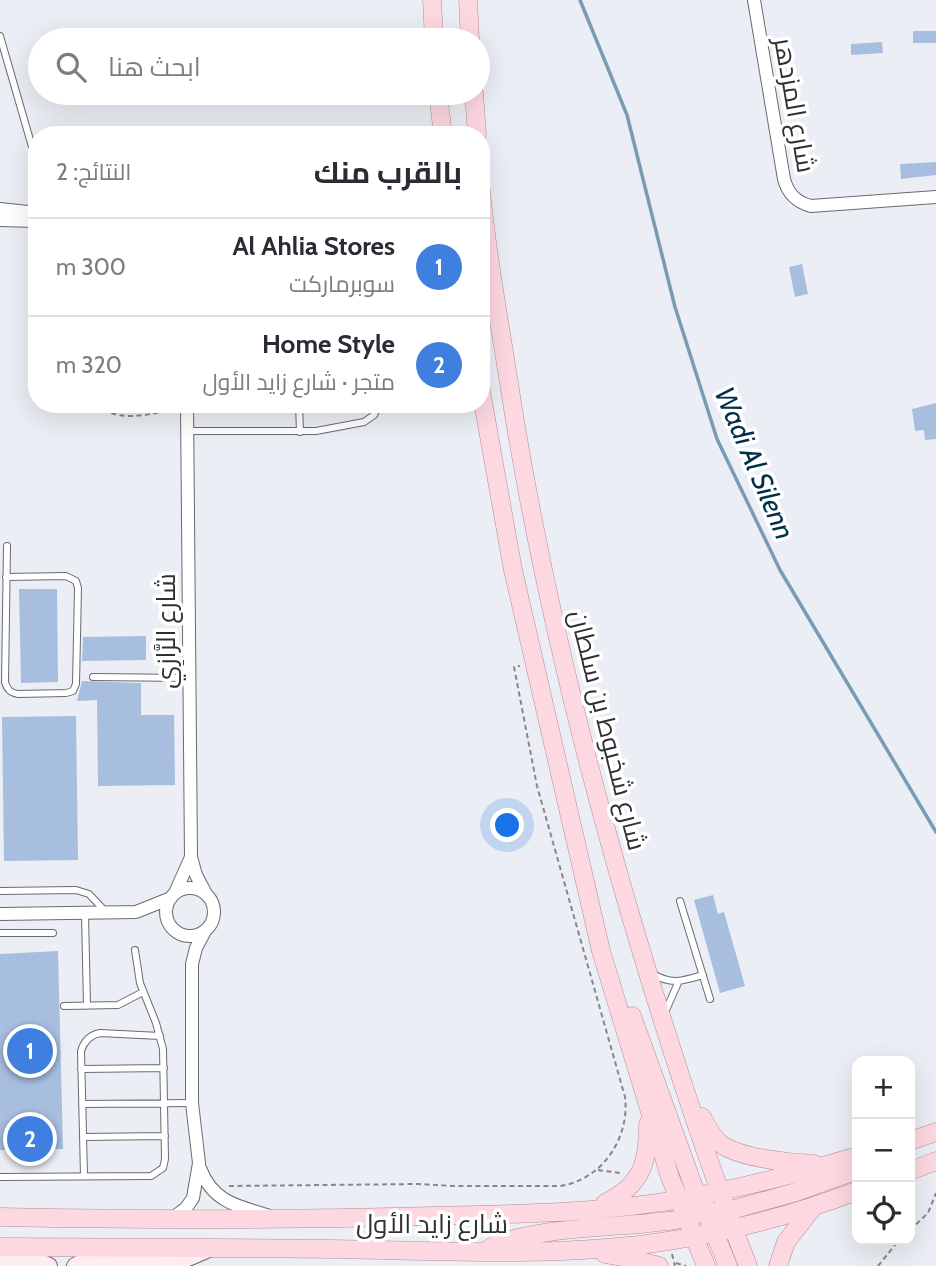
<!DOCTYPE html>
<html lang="ar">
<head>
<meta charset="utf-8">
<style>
	body { margin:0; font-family:Cabin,Cairo,sans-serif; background:#f7f7f7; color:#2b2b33; direction:rtl }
	.controls { position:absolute; right:21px; bottom:21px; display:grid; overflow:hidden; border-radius:14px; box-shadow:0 7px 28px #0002 }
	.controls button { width:63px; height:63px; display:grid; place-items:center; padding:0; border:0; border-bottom:2px solid #e1e1e2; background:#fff; color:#2b2b33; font:35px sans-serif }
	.you { position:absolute; left:508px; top:826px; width:24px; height:24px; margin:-18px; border:5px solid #fff; border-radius:50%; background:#1a73e8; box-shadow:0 0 0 10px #1a73e833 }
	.badge { display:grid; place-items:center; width:46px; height:46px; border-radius:50%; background:#2d713c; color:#fff; font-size:23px; font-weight:700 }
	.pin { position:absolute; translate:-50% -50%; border:4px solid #fff; box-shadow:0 2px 7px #0006 }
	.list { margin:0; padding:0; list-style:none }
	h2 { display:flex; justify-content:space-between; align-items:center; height:91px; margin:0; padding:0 28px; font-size:30px }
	h2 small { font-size:23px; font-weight:400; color:#7c7c81 }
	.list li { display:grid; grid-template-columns:46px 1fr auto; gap:21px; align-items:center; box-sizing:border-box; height:98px; padding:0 28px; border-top:2px solid #e1e1e2 }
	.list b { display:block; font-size:26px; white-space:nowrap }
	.list p { margin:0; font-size:23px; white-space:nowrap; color:#7c7c81 }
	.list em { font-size:23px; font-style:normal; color:#7c7c81 }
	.icon { flex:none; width:38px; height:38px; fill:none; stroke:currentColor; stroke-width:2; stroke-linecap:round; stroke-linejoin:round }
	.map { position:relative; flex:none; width:936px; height:1266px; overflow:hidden; direction:ltr }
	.search { position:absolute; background:#fff; box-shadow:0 7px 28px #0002; left:28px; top:28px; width:462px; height:77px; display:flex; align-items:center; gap:18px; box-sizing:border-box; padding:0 24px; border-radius:38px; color:#7c7c81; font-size:26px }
	.panel { position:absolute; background:#fff; box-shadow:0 7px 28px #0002; left:28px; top:126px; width:462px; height:287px; border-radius:28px; direction:rtl }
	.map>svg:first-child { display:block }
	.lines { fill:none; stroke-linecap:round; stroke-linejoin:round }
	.stream { stroke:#799cb5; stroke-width:3.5 }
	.building { fill:#a7bedf }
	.lane-casing { stroke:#686b6f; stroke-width:8 }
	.street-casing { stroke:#686b6f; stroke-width:14 }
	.secondary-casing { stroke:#686b6f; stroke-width:18 }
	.primary-casing { stroke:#b48c96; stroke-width:19 }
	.path { stroke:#85878b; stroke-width:2; stroke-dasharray:5 3.5; stroke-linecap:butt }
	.lane { stroke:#fff; stroke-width:6 }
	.street { stroke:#fff; stroke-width:12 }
	.secondary { stroke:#feecf0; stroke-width:16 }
	.primary { stroke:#fdd8e0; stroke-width:18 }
	.labels { text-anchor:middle; stroke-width:7; stroke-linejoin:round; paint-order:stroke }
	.street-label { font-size:26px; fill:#2f3032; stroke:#fff }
	.water-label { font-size:28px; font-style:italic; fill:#002f49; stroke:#fff }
</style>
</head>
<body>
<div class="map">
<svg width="936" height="1266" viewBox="0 0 936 1266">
	<rect width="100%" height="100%" fill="#ebeef4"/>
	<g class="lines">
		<path class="stream" d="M 580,0 L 627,115 L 675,307 L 717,439 L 780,570 L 936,832"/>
	</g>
	<path class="building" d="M 913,31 L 936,31 L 936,43 L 913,43 Z
		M 882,42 L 883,53 L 851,55 L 851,44 Z
		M 936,162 L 936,175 L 901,179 L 900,164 Z
		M 802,264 L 808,294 L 795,297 L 789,267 Z
		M 936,403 L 936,439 L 925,440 L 924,430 L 915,431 L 912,409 Z
		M 19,589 L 57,589 L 58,682 L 21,683 Z
		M 146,636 L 146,660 L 82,661 L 83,637 Z
		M 82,681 L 141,683 L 141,715 L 174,715 L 175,785 L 98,786 L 97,700 L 77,701 Z
		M 76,716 L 78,860 L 4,861 L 2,717 Z
		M 713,895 L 718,914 L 724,912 L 745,986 L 720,993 L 694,900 Z
		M 58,951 L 63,1149 L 0,1150 L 0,954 Z"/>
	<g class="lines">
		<defs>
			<path id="lane" d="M 0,36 L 37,164
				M 299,404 L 300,432
				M 187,431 L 316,431 L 364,422 L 374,415 L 379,404
				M 6,577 L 66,576 L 76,581 L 78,588 L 76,684 L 73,691 L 66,693 L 18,694 C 11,693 7,690 5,682 L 7,546
				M 93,677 L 189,678
				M 0,891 L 76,890 L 89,894 L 105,911
				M 680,901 L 710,999
				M 85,913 L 87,1006
				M 0,933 L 53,933
				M 653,974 C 671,985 683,981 703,975
				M 64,1006 L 118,1005 L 143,992
				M 666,1010 L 678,983
				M 81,1069 L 164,1068
				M 82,1104 L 192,1103
				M 83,1137 L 165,1136
				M 84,1176 L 81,1051 C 84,1041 90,1035 100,1033 L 160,1036
				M 0,1177 L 151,1176 L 163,1168 L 165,1159 L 163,1049 L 156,1023 L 140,983 L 135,950"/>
			<path id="street" d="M 754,0 L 784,179 C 788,194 796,202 811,206 L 936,197
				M 0,209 L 37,213
				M 0,220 L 35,221
				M 187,404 L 191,857 L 196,875 L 205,892
				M166 912a24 24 0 1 1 48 0a24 24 0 1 1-48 0Z
				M 175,893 L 191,857
				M 0,914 L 136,912 L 171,898
				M 200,1168 C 212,1201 236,1206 267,1215
				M 174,1217 L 186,1208 L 193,1198 L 199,1163 L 192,1103 L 192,964 L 196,948 L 204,933"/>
			<path id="secondary" d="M 0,1260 L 36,1260 L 49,1266
				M 75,1266 L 89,1259 L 175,1260 L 188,1258 L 209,1249"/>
			<path id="primary" d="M 432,0 L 434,40
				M 468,0 L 470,40
				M 438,93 L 443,135
				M 474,93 L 477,135
				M 481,191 C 487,258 500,324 510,390 C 538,569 580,743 631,917 C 666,1035 703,1152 748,1266
				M 481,391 L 513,570 L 601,951 L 670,1177 L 706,1266
				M 632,1016 L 697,1196 L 713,1216 L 734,1228
				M 702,1117 C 707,1126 712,1137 721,1144 C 739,1158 791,1163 814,1164
				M 910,1141 L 936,1132
				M 910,1171 L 936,1161
				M 605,1203 C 642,1185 648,1163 648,1124
				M 717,1214 L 796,1192 L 857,1170
				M 0,1217 C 145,1220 290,1220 434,1216 C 517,1214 601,1213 682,1199 C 742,1188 800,1173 857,1156
				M 710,1222 L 728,1266
				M 0,1247 C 111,1247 223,1248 334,1249 C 445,1251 558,1258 668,1241 C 733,1231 796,1214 857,1191
				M 491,1247 C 532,1228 603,1228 649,1223 C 665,1221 683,1221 697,1214
				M 605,1254 L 628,1258 L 659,1266
				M 778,1266 L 786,1242 L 811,1210"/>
		</defs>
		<use href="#lane" class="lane-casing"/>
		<use href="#street" class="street-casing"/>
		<use href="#secondary" class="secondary-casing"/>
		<use href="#primary" class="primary-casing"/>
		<path class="path" d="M 97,404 C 118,424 147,414 173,410
			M 598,1170 L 620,1173
			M 229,1186 L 418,1184 L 453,1186 L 560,1186 C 602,1180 630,1138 625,1097 L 537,786 L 514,667 L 520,666
			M 910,1230 L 928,1213 L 936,1193
			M 672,1254 L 675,1266
			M 676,1263 L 686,1266
			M 878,1266 L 899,1240"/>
		<use href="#lane" class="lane"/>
		<use href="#street" class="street"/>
		<use href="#secondary" class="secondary"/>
		<use href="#primary" class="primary"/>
	</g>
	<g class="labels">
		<g class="street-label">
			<text transform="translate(795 105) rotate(80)" y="9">شارع المزدهر</text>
			<text transform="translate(166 631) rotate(-90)" y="9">شارع الرَّازِي</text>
			<text transform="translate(608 730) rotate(76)" y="9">شارع شخبوط بن سلطان</text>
			<text x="432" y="1233">شارع زايد الأول</text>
		</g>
		<g class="water-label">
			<text transform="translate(755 463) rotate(67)" y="10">Wadi Al Silenn</text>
		</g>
	</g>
</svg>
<div class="controls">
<button>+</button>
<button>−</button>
<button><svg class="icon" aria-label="locate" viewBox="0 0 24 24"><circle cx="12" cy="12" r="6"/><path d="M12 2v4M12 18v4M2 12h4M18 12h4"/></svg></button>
</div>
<div class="you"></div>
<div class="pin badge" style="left:30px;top:1051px;background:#3f7fe0">1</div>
<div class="pin badge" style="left:30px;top:1139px;background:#3f7fe0">2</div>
<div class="search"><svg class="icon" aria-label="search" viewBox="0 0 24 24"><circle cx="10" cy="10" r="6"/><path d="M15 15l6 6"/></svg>ابحث هنا</div>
<section class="panel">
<h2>بالقرب منك<small>النتائج: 2</small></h2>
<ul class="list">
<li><span class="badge" style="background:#3f7fe0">1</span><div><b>Al Ahlia Stores</b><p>سوبرماركت</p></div><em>300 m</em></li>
<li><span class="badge" style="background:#3f7fe0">2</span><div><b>Home Style</b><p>متجر · شارع زايد الأول</p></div><em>320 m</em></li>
</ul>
</section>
</div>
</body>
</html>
